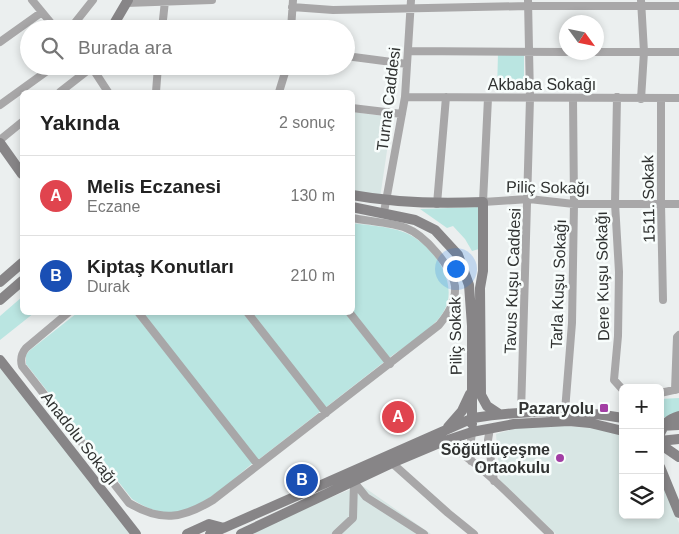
<!DOCTYPE html>
<html lang="tr">
<head>
<meta charset="utf-8">
<style>
	body { margin:0; font-family:Arial,sans-serif; background:#f6f6f6; color:#222 }
	.controls { position:absolute; right:15px; bottom:15px; display:grid; overflow:hidden; border-radius:8px; box-shadow:0 2px 8px #0003 }
	.controls button { width:45px; height:45px; display:grid; place-items:center; padding:0; border:0; border-bottom:1px solid #e0e0e0; background:#fff; color:#222; font:25px sans-serif }
	.compass { position:absolute; left:559px; top:15px; width:45px; height:45px; border-radius:50%; background:#fff; box-shadow:0 2px 8px #0003; rotate:123deg }
	.you { position:absolute; left:455px; top:268px; width:18px; height:18px; margin:-12px; border:4px solid #fff; border-radius:50%; background:#1a73e8; box-shadow:0 0 0 8px #1a73e833 }
	.badge { display:grid; place-items:center; width:32px; height:32px; border-radius:50%; background:#a23ea4; color:#fff; font-size:16px; font-weight:700 }
	.pin { position:absolute; translate:-50% -50%; border:2px solid #fff; box-shadow:0 1px 5px #0006 }
	.list { margin:0; padding:0; list-style:none }
	h2 { display:flex; justify-content:space-between; align-items:center; height:65px; margin:0; padding:0 20px; font-size:21px }
	h2 small { font-size:16px; font-weight:400; color:#767676 }
	.list li { display:grid; grid-template-columns:32px 1fr auto; gap:15px; align-items:center; box-sizing:border-box; height:80px; padding:0 20px; border-top:1px solid #e0e0e0 }
	.list b { display:block; font-size:19px; white-space:nowrap }
	.list p { margin:0; font-size:16px; white-space:nowrap; color:#767676 }
	.list em { font-size:16px; font-style:normal; color:#767676 }
	.icon { flex:none; width:28px; height:28px; fill:none; stroke:currentColor; stroke-width:2; stroke-linecap:round; stroke-linejoin:round }
	.map { position:relative; flex:none; width:679px; height:534px; overflow:hidden }
	.search { position:absolute; background:#fff; box-shadow:0 2px 8px #0003; left:20px; top:20px; width:335px; height:55px; display:flex; align-items:center; gap:12px; box-sizing:border-box; padding:0 18px; border-radius:28px; color:#767676; font-size:19px }
	.panel { position:absolute; background:#fff; box-shadow:0 2px 8px #0003; left:20px; top:90px; width:335px; height:225px; border-radius:8px }
	.map>svg:first-child { display:block }
	.built { fill:#d8e6e4 }
	.green { fill:#bae5e1 }
	.lines { fill:none; stroke-linecap:round; stroke-linejoin:round }
	.street { stroke:#a8a7a8; stroke-width:8 }
	.secondary { stroke:#878587; stroke-width:10 }
	.poi-dot { fill:#a23ea4; stroke:#f8fdfc; stroke-width:2 }
	.labels { text-anchor:middle; stroke-width:5; stroke-linejoin:round; paint-order:stroke }
	.street-label { font-size:16px; fill:#313332; stroke:#f8fdfc }
	.poi-label { font-size:16px; font-weight:bold; fill:#313332; stroke:#f8fdfc; text-anchor:end }
</style>
</head>
<body>
<div class="map">
<svg width="679" height="534" viewBox="0 0 679 534">
	<rect width="100%" height="100%" fill="#ebefef"/>
	<path class="built" d="M 352,112 L 392,117 L 380,198 L 353,193 Z
		M 0,360 L 131,534 L 0,534 Z
		M 554,425 L 600,429 L 623,436 L 623,515 L 660,515 L 660,477 L 679,523 L 679,534 L 556,534 L 500,481 L 496,434 L 517,428 Z
		M 361,485 L 431,534 L 242,534 Z"/>
	<path class="green" d="M 498,53 L 524,54 L 524,90 L 497,92 Z
		M 479,207 L 479,249 L 472,251 L 465,239 L 453,226 L 447,228 L 420,209 Z
		M 352,223 C 367,225 393,227 406,233 C 432,244 460,282 444,311 C 434,329 406,345 389,358 L 353,312 Z
		M 22,297 L 22,312 L 34,313 L 0,340 L 0,316 Z
		M 77,313 L 134,313 L 253,463 C 228,483 196,517 161,512 C 151,510 141,505 132,499 L 26,364 L 26,355 L 29,351 Z
		M 142,313 L 243,313 L 321,411 L 258,460 Z
		M 250,313 L 345,313 L 384,362 L 325,408 Z
		M 679,398 L 679,416 L 660,418 L 660,399 Z"/>
	<g class="lines">
		<path class="street" d="M 32,0 L 56,29
			M 641,0 L 644,52 L 641,99
			M 126,3 L 212,0
			M 292,7 L 333,10 L 528,6 L 679,6
			M 70,29 L 93,0
			M 162,29 L 165,1
			M 291,29 L 293,0
			M 0,42 L 42,12
			M 409,51 L 566,52
			M 596,52 L 679,52
			M 346,56 L 407,64
			M 91,66 L 108,92
			M 60,92 L 92,67
			M 156,92 L 158,66
			M 279,92 L 287,66
			M 405,97 L 679,98
			M 617,97 L 615,203 L 619,272 L 618,336 L 614,380 L 623,390
			M 488,98 L 483,202 L 529,199 L 574,204 L 679,204
			M 661,98 L 661,204 L 663,300
			M 0,105 L 54,66
			M 352,108 L 402,114
			M 0,140 L 22,122
			M 437,204 L 446,97
			M 384,212 L 405,97 L 411,0
			M 69,312 L 26,348 C 21,354 20,359 22,366 L 129,503 C 161,522 182,519 213,500 L 439,325 C 448,314 456,302 455,286 C 452,267 425,235 406,228 C 394,223 367,221 352,218
			M 138,312 L 258,465
			M 247,312 L 326,413
			M 349,312 L 390,364
			M 675,390 L 677,337 L 679,335
			M 660,393 L 679,389
			M 565,411 L 572,323 L 574,204 L 573,98
			M 521,413 L 530,98 L 528,0
			M 490,428 L 488,440 L 494,481
			M 442,442 C 479,460 519,505 550,534
			M 471,461 L 470,449 L 472,432
			M 392,463 L 448,513 L 474,534
			M 354,482 L 366,497 L 424,534
			M 336,534 L 353,518 L 354,482"/>
		<path class="secondary" d="M 111,29 L 128,0
			M 92,67 L 92,66
			M 0,143 L 22,174
			M 352,195 C 396,203 439,204 483,202 L 483,271 L 480,288 L 481,395 L 487,406 L 499,414
			M 352,207 L 415,220 L 435,230 L 458,255 L 469,285 L 472,326 L 472,424
			M 0,282 L 22,263
			M 0,300 L 22,281
			M 0,360 L 136,534
			M 660,426 L 679,425
			M 448,427 L 462,411 L 470,394
			M 660,434 C 664,424 668,419 679,416
			M 660,441 L 679,439
			M 660,444 L 679,457
			M 660,467 L 679,513
			M 187,534 L 209,524 L 224,528
			M 210,534 L 473,418 C 524,410 572,409 623,418
			M 241,534 L 392,463 L 442,442 L 472,432 L 514,424 L 569,421 L 590,423 L 623,431"/>
	</g>
	<g class="poi-dot">
		<rect x="599" y="403" width="10" height="10" rx="2.5"/>
		<circle cx="560" cy="458" r="5"/>
	</g>
	<g class="labels">
		<g class="street-label">
			<text x="542" y="90">Akbaba Sokağı</text>
			<text transform="translate(388 99) rotate(-83)" y="6">Turna Caddesi</text>
			<text transform="translate(548 187) rotate(1)" y="6">Piliç Sokağı</text>
			<text transform="translate(648 199) rotate(-91)" y="6">1511. Sokak</text>
			<text transform="translate(602 276) rotate(-91)" y="6">Dere Kuşu Sokağı</text>
			<text transform="translate(512 281) rotate(-88)" y="6">Tavus Kuşu Caddesi</text>
			<text transform="translate(558 284) rotate(-88)" y="6">Tarla Kuşu Sokağı</text>
			<text transform="translate(455 336) rotate(-91)" y="6">Piliç Sokak</text>
			<text transform="translate(80 438) rotate(52)" y="6">Anadolu Sokağı</text>
		</g>
		<g class="poi-label">
			<text x="594" y="414">Pazaryolu</text>
			<text x="550" y="455">Söğütlüçeşme<tspan x="550" dy="18">Ortaokulu</tspan></text>
		</g>
	</g>
</svg>
<div class="controls">
<button>+</button>
<button>−</button>
<button><svg class="icon" aria-label="layers" viewBox="0 0 24 24"><path d="M12 4l9 5-9 5-9-5zM3 14l9 5 9-5"/></svg></button>
</div>
<svg class="compass" viewBox="-18 -18 36 36"><path d="M0-13l5 13h-10z" fill="#e53935"/><path d="M0 13l5-13h-10z" fill="#767676"/></svg>
<div class="you"></div>
<div class="pin badge" style="left:398px;top:417px;background:#e0444e">A</div>
<div class="pin badge" style="left:302px;top:480px;background:#1a4fb4">B</div>
<div class="search"><svg class="icon" aria-label="search" viewBox="0 0 24 24"><circle cx="10" cy="10" r="6"/><path d="M15 15l6 6"/></svg>Burada ara</div>
<section class="panel">
<h2>Yakında<small>2 sonuç</small></h2>
<ul class="list">
<li><span class="badge" style="background:#e0444e">A</span><div><b>Melis Eczanesi</b><p>Eczane</p></div><em>130 m</em></li>
<li><span class="badge" style="background:#1a4fb4">B</span><div><b>Kiptaş Konutları</b><p>Durak</p></div><em>210 m</em></li>
</ul>
</section>
</div>
</body>
</html>
